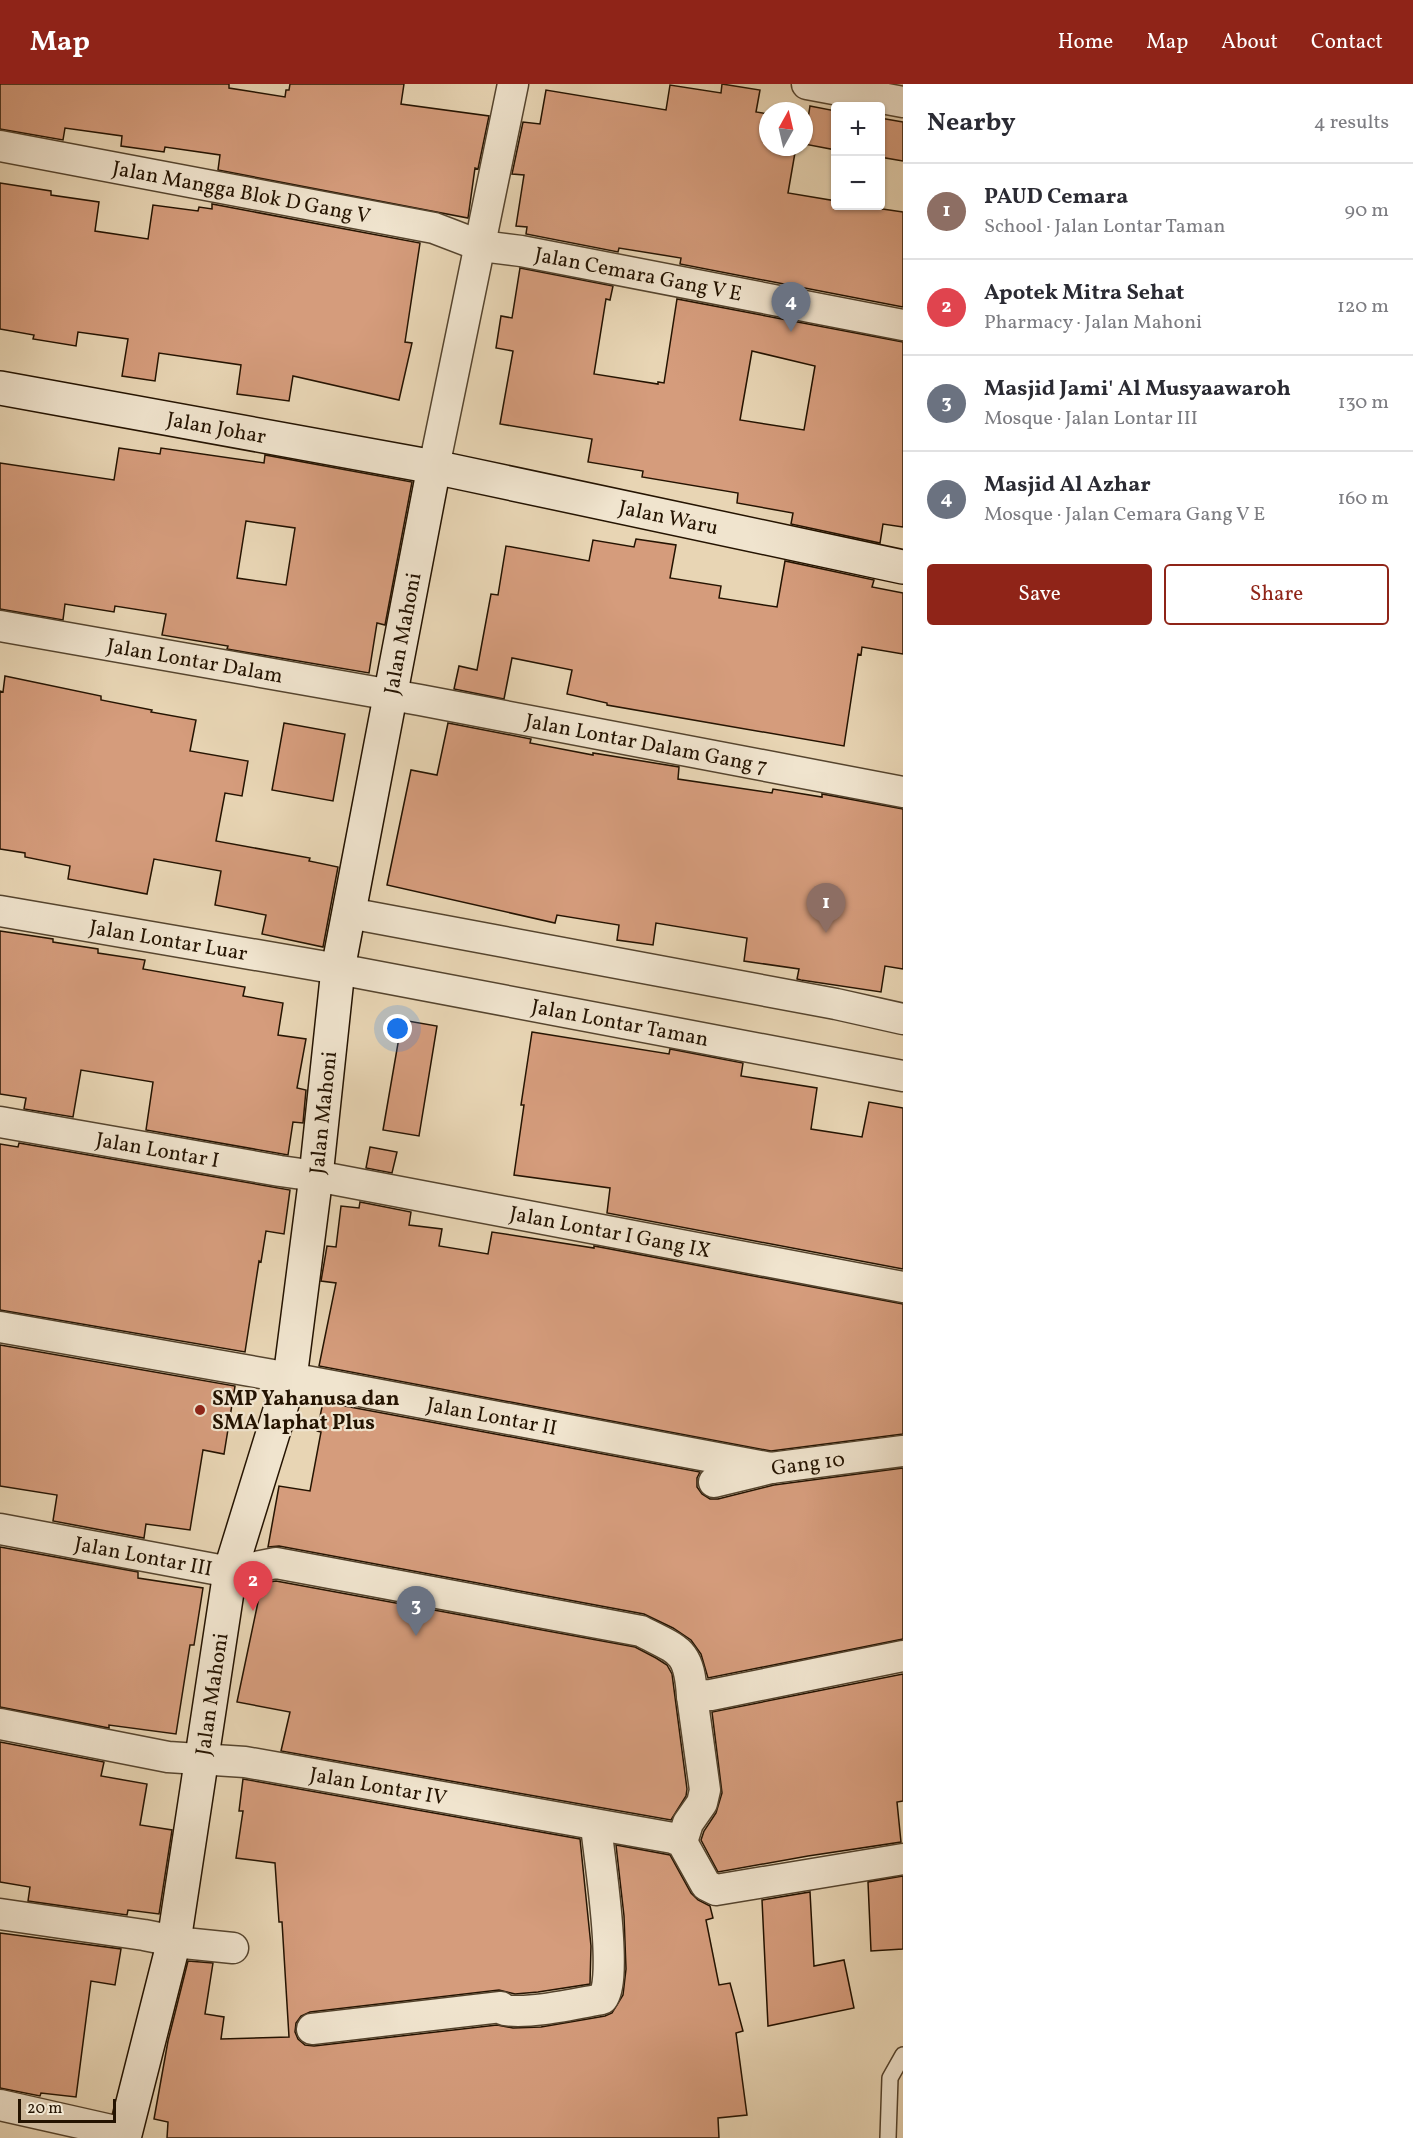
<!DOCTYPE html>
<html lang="en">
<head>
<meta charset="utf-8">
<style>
	body { margin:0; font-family:Vollkorn,serif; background:#f2f2f3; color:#2b2b33 }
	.controls { position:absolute; right:18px; top:18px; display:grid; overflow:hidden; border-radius:6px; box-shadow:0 2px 4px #0004 }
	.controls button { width:54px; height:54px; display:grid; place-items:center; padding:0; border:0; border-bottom:2px solid #e1e1e2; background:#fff; color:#2b2b33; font:30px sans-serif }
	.compass { position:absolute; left:759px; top:18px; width:54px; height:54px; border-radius:50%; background:#fff; box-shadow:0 2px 4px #0004; rotate:8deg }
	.scale { position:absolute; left:18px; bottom:15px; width:98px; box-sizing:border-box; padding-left:6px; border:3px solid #241301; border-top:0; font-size:16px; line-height:21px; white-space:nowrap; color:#241301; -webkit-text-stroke:4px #f0e4ce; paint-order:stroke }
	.you { position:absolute; left:398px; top:945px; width:21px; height:21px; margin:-15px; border:4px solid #fff; border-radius:50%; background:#1a73e8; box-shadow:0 0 0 9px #1a73e833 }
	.badge { display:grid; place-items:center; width:39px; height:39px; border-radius:50%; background:#8f2418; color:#fff; font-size:20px; font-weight:700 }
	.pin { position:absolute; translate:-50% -50px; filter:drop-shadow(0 2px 3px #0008) }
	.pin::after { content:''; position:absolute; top:32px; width:21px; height:18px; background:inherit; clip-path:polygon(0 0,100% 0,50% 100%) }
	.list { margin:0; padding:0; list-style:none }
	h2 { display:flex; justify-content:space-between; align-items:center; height:78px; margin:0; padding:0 24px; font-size:26px }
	h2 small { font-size:20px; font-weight:400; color:#7c7c81 }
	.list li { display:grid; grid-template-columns:39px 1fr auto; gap:18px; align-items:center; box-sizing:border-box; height:96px; padding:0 24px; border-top:2px solid #e1e1e2 }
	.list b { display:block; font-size:22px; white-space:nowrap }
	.list p { margin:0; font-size:20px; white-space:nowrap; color:#7c7c81 }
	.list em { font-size:20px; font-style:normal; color:#7c7c81 }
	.actions { display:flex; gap:12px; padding:18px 24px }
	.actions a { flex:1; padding:14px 0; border:2px solid #8f2418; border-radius:6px; text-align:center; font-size:21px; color:#8f2418 }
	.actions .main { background:#8f2418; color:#fff }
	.map { position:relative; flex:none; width:903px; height:2054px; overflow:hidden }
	header { display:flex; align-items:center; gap:36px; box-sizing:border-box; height:84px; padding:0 30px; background:#8f2418; color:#fff }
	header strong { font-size:28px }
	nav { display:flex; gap:33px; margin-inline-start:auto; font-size:21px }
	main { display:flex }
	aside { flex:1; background:#fff }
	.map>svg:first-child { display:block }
	.building { fill:#d59c7c; stroke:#241301; stroke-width:1.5; fill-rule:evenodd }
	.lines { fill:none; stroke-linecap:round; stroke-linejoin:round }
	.lane-casing { stroke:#55442e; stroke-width:18 }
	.street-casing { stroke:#55442e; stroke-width:33 }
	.secondary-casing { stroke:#241301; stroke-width:36 }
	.lane { stroke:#f0e4ce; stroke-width:15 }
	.street { stroke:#f0e4ce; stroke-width:30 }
	.secondary { stroke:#f0e4ce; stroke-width:33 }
	.poi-dot { fill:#8f2418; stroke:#f0e4ce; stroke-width:2 }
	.labels { text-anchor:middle; stroke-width:4.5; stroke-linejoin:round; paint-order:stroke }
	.street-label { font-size:21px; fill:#241301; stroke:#f0e4ce }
	.poi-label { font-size:21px; font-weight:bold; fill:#241301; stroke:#f0e4ce; text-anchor:start }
</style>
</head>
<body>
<header>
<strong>Map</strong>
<nav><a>Home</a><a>Map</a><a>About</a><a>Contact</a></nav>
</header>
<main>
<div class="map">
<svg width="903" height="2054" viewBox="0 0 903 2054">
	<rect width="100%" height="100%" fill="#e8d5b4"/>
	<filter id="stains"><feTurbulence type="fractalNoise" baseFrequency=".00333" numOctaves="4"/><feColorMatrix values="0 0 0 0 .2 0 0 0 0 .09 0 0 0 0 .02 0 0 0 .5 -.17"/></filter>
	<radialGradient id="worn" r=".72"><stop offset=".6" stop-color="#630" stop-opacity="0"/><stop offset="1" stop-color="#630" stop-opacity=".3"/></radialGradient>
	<path class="building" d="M 0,0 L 229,0 L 229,4 L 285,13 L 286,6 L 289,6 L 290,0 L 404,0 L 401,20 L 489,32 L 478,85 L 475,84 L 468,134 L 218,86 L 220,71 L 165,63 L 164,68 L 121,62 L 122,52 L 65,44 L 63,56 L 0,45 Z
		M 722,0 L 760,6 L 756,28 L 768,30 L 768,63 L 796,63 L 788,109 L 836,117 L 836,122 L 862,122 L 903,128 L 903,223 L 680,180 L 681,174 L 619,164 L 618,168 L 526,150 L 527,143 L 516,142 L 524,91 L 512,90 L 523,38 L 540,40 L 546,6 L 666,26 L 670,1 L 721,9 Z
		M 810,22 L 836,27 L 836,66 L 804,60 Z
		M 880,34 L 903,38 L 903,77 L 880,73 Z
		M 0,99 L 51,107 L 51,111 L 99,118 L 95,147 L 148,155 L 153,121 L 198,127 L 199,123 L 212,125 L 212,120 L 420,159 L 405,258 L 412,259 L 399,316 L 293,292 L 289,317 L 237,310 L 241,281 L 159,269 L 155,297 L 122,292 L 128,255 L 78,248 L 76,262 L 33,255 L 34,251 L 0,245 Z
		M 520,184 L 613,202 L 610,216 L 606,215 L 594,290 L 658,300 L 658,298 L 664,299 L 677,215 L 903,258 L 903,443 L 883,440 L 880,459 L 791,440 L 793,429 L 737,419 L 738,409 L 642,393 L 643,387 L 588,378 L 592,355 L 500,340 L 513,267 L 496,264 L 501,232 L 512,234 ZM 752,267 L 815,282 L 804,346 L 740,336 Z
		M 119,364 L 160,370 L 161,364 L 264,379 L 265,371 L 412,398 L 385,541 L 377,539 L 369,589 L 227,565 L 228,562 L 162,551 L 166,530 L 115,522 L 114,528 L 65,520 L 63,536 L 0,525 L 0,379 L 114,396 ZM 246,437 L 295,444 L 286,501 L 237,494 Z
		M 636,455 L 676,461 L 670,494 L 721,502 L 719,514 L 777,523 L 785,477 L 874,496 L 872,503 L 903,509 L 903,570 L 862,563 L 861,571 L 858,570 L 844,662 L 607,621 L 607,619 L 567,610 L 572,586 L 512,574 L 504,615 L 454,605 L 459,582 L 477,586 L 491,510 L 498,511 L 506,462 L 589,477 L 593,456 L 634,463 Z
		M 5,592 L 101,612 L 101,616 L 152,626 L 151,628 L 196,636 L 190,667 L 248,677 L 242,712 L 225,709 L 216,757 L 310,774 L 309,777 L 338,783 L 323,863 L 262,850 L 266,831 L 215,821 L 221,787 L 154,775 L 147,810 L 68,795 L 70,782 L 25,773 L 25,769 L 0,765 L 0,607 L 3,608 Z
		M 284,639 L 345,650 L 333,717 L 272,706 Z
		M 448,639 L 531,655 L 530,659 L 593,671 L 593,669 L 679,683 L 678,695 L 772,709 L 773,705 L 822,713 L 822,710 L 903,725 L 903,885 L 885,882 L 881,908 L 801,896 L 797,895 L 799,885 L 744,877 L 747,854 L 656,839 L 653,861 L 617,856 L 619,841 L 557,831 L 555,839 L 387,801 L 411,686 L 437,691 Z
		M 0,847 L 53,855 L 53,858 L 98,865 L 98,869 L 145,876 L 143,885 L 245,903 L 243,912 L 283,919 L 278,951 L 306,955 L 297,1004 L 306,1006 L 303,1039 L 293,1038 L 288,1071 L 146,1046 L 153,998 L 81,986 L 73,1033 L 24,1025 L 26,1014 L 0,1010 Z
		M 402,936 L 437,942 L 419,1052 L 383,1046 Z
		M 532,948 L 669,970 L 670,965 L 743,979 L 741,992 L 817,1004 L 811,1045 L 862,1053 L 869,1018 L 903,1024 L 903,1185 L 607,1129 L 610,1104 L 514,1091 L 524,1021 L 521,1021 Z
		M 19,1059 L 290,1106 L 284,1150 L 266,1147 L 261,1178 L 259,1177 L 245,1268 L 0,1226 L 0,1060 L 18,1063 Z
		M 370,1063 L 397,1068 L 392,1089 L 366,1084 Z
		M 360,1118 L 411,1128 L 409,1141 L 442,1145 L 439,1162 L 488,1170 L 492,1148 L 594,1164 L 594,1162 L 903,1220 L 903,1350 L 771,1367 L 319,1282 L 336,1199 L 321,1197 L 327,1162 L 336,1163 L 341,1122 L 359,1124 Z
		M 0,1261 L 235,1302 L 224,1370 L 203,1366 L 190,1446 L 146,1440 L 144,1454 L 53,1437 L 57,1411 L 0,1402 Z
		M 323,1318 L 700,1388 L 697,1394 L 697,1403 L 702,1410 L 710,1415 L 718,1415 L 774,1401 L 903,1384 L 903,1555 L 708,1594 L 701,1570 L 691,1556 L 673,1544 L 644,1530 L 279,1462 L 268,1463 L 279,1402 L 310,1407 L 321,1348 L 317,1347 Z
		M 0,1463 L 138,1488 L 138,1494 L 203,1504 L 194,1561 L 190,1561 L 176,1650 L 109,1641 L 109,1644 L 0,1623 Z
		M 276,1497 L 635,1563 L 656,1574 L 667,1581 L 672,1590 L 687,1705 L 686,1712 L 671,1736 L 281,1667 L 290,1628 L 237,1618 L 262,1499 Z
		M 903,1590 L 903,1717 L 897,1718 L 901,1758 L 808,1772 L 718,1788 L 701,1756 L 704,1747 L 716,1729 L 722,1709 L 712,1628 Z
		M 0,1658 L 104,1678 L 101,1692 L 147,1700 L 140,1741 L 172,1746 L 159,1830 L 128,1826 L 127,1831 L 28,1817 L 30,1803 L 0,1798 Z
		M 243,1695 L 580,1755 L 591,1862 L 590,1900 L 538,1908 L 515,1910 L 499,1906 L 310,1928 L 301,1932 L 296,1939 L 295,1948 L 298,1955 L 305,1961 L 314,1962 L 497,1941 L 513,1944 L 541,1943 L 605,1932 L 612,1929 L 623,1911 L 626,1885 L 624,1832 L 616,1761 L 670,1771 L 691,1809 L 698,1816 L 710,1822 L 713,1834 L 706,1836 L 719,1901 L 730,1899 L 743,1947 L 736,1949 L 747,2031 L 718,2034 L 719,2054 L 167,2054 L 168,2038 L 154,2035 L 168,1957 L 188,1877 L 213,1879 L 205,1930 L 224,1933 L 221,1955 L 289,1953 L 282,1838 L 279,1838 L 275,1779 L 236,1774 L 243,1727 L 239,1727 Z
		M 903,1792 L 903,1865 L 871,1867 L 868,1798 Z
		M 810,1808 L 814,1882 L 844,1876 L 854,1924 L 768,1942 L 762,1816 Z
		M 0,1849 L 121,1865 L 115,1901 L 91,1897 L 76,2013 L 41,2009 L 40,2012 L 0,2004 Z"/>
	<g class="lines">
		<defs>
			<path id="lane" d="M 888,2054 L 890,1994 L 903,1971"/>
			<g id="street">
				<path d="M 807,0 L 903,18"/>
				<path id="s1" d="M 0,62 L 434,144 L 481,162 L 521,167 L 903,241"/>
				<path d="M 434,383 L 513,0"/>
				<path id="s2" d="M 0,542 L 420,616 L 903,708"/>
				<path id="s3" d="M 0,827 L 338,885 L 903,992"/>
				<path d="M 349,829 L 836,920 L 903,935"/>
				<path id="s4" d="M 0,1038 L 280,1087 L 316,1092 L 903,1203"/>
				<path id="s5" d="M 0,1243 L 290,1294 L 771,1384"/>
				<path id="s6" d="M 714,1398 L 771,1384 L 903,1367"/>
				<path id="s7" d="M 0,1445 L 230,1488 L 276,1479 L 641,1547 C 679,1567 689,1565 692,1612 L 711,1611 L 903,1572"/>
				<path id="s8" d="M 0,1640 L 168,1673 L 245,1678 L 673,1754 L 682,1758 L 706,1801 L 716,1806 L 903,1775"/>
				<path d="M 682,1758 L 688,1739 L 702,1719 L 705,1706 L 692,1612"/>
				<path d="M 0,1830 L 144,1851 L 184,1859 L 233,1864"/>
				<path d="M 312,1945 L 501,1923 L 504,1926 C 531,1930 574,1920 602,1915 C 619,1899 599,1771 596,1742"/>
				<path d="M 0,2021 L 124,2049"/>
			</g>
			<g id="secondary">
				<path id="s9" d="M 0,304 L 434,383 L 903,483"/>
				<path id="s10" d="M 124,2054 L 174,1857 L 230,1488 L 290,1294 L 316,1092 L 338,885 L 434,383"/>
			</g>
		</defs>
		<use href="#lane" class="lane-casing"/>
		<use href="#street" class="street-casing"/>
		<use href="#secondary" class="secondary-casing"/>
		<use href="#lane" class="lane"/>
		<use href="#street" class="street"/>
		<use href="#secondary" class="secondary"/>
	</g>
	<circle class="poi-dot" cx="200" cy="1326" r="6"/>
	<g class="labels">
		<g class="street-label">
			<text dy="7" stroke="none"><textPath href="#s1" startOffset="246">Jalan Mangga Blok D Gang V</textPath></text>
			<text dy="7" stroke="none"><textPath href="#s1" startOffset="652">Jalan Cemara Gang V E</textPath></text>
			<text dy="7" stroke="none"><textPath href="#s9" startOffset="220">Jalan Johar</textPath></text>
			<text dy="7" stroke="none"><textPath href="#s9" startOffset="681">Jalan Waru</textPath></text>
			<text dy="7" stroke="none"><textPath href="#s10" startOffset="1533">Jalan Mahoni</textPath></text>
			<text dy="7" stroke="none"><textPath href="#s2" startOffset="198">Jalan Lontar Dalam</textPath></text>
			<text dy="7" stroke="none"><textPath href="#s2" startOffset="657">Jalan Lontar Dalam Gang 7</textPath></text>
			<text dy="7" stroke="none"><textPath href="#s3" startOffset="171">Jalan Lontar Luar</textPath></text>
			<text dy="7" stroke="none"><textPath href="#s3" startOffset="630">Jalan Lontar Taman</textPath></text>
			<text dy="7" stroke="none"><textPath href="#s10" startOffset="1047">Jalan Mahoni</textPath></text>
			<text dy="7" stroke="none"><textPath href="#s4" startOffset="160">Jalan Lontar I</textPath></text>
			<text dy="7" stroke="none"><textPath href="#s4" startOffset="620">Jalan Lontar I Gang IX</textPath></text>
			<text dy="7" stroke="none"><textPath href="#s5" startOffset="500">Jalan Lontar II</textPath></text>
			<text dy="7" stroke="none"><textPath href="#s6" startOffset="96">Gang 10</textPath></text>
			<text dy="7" stroke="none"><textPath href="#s7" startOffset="146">Jalan Lontar III</textPath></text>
			<text dy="7" stroke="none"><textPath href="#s10" startOffset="453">Jalan Mahoni</textPath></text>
			<text dy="7" stroke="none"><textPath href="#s8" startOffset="384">Jalan Lontar IV</textPath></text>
		</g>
		<g class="poi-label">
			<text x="212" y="1321">SMP Yahanusa dan<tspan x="212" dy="24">SMA laphat Plus</tspan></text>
		</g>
	</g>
	<rect width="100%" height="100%" filter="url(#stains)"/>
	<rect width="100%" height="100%" fill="url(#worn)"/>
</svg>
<div class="controls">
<button>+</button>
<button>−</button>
</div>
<svg class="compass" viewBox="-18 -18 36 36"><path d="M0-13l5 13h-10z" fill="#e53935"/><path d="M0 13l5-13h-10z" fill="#7c7c81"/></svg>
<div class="scale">20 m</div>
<div class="you"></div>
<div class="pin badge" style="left:826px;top:849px;background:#8d6e63">1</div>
<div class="pin badge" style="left:253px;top:1527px;background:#e0444e">2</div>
<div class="pin badge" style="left:416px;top:1552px;background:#6b7280">3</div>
<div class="pin badge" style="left:791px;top:248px;background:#6b7280">4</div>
</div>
<aside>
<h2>Nearby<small>4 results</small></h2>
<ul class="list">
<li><span class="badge" style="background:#8d6e63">1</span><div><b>PAUD Cemara</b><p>School · Jalan Lontar Taman</p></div><em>90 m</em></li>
<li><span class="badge" style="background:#e0444e">2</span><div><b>Apotek Mitra Sehat</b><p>Pharmacy · Jalan Mahoni</p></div><em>120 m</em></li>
<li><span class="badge" style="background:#6b7280">3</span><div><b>Masjid Jami' Al Musyaawaroh</b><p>Mosque · Jalan Lontar III</p></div><em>130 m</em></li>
<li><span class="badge" style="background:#6b7280">4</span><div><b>Masjid Al Azhar</b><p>Mosque · Jalan Cemara Gang V E</p></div><em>160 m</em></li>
</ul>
<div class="actions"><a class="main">Save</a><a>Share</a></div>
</aside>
</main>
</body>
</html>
